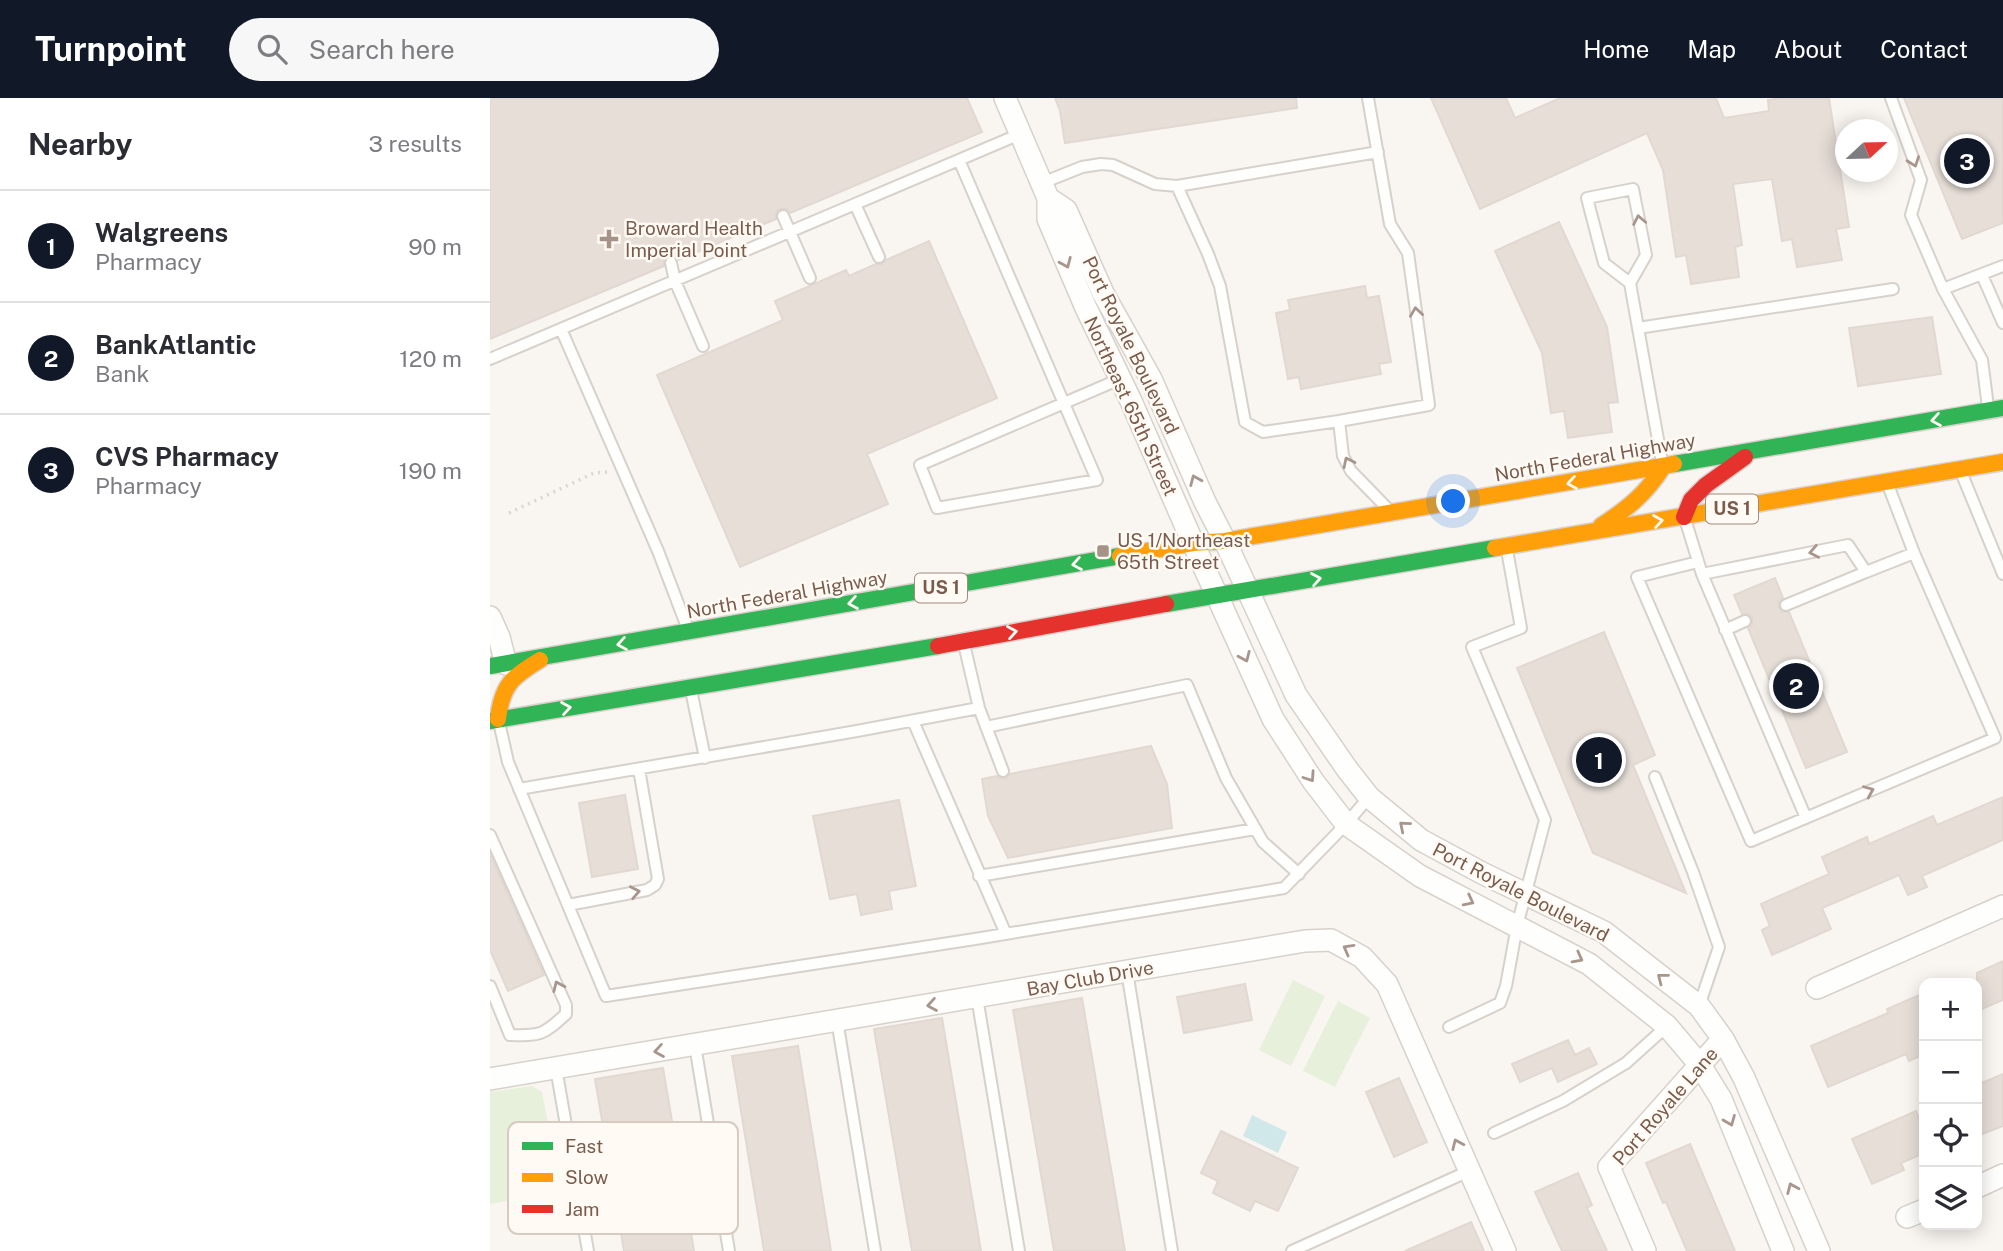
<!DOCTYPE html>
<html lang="en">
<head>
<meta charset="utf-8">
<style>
	body { margin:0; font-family:"Public Sans",sans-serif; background:#f7f7f7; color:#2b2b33 }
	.controls { position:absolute; right:21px; bottom:21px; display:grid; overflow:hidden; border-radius:14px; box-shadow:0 4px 18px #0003 }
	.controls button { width:63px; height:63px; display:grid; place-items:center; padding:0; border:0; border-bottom:2px solid #e1e1e2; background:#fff; color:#2b2b33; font:35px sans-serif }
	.compass { position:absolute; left:1345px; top:21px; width:63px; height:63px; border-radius:50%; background:#fff; box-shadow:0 4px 18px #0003; rotate:68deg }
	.you { position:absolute; left:964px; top:404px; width:24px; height:24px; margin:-18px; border:5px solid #fff; border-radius:50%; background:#1a73e8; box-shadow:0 0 0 10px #1a73e833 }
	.badge { display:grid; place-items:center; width:46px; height:46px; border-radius:50%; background:#111827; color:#fff; font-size:23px; font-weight:700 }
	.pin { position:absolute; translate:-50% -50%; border:4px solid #fff; box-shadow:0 2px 7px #0006 }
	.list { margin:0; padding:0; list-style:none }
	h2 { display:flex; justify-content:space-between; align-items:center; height:91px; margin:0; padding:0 28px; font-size:30px }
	h2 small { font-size:23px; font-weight:400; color:#7c7c81 }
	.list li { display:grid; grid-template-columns:46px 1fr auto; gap:21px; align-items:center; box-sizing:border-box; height:112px; padding:0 28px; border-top:2px solid #e1e1e2 }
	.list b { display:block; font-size:26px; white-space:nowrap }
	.list p { margin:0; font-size:23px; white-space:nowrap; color:#7c7c81 }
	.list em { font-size:23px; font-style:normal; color:#7c7c81 }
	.icon { flex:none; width:38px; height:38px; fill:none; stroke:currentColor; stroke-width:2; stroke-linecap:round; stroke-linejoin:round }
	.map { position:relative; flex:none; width:1513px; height:1153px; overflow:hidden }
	header { display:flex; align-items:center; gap:42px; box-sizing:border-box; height:98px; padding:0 35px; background:#111827; color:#fff }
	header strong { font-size:33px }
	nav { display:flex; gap:38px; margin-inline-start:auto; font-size:24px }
	.search { width:490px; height:63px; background:#f7f7f7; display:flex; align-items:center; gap:18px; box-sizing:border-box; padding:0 24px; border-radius:38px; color:#7c7c81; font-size:26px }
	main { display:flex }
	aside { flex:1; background:#fff }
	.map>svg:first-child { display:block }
	.green { fill:#e7f0db }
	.water { fill:#d0e8ea }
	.building { fill:#e6ded7; stroke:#e2d8d2; stroke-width:2 }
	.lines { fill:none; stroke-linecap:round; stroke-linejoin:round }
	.lane-casing { stroke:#d7d1cb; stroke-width:14 }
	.street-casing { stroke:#d7d1cb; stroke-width:24 }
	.fast-casing { stroke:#dad1cc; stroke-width:19 }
	.slow-casing { stroke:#dad1cc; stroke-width:19 }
	.jam-casing { stroke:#dad1cc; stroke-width:19 }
	.path { stroke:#dcd5d0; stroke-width:3.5; stroke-dasharray:2 5; stroke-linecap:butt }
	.lane { stroke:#fefefd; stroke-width:10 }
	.street { stroke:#fefefd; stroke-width:21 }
	.fast { stroke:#30b455; stroke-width:16 }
	.slow { stroke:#ff9f0a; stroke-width:16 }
	.jam { stroke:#e5322d; stroke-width:16 }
	.oneway { stroke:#a8958b }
	.oneway2 { stroke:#fffaf3 }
	.poi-dot { fill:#a69286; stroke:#fffaf3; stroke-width:2.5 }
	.labels { text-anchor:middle; stroke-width:5; stroke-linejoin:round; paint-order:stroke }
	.shield { fill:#fffaf3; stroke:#a28b7f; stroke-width:2 }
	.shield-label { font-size:18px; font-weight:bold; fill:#7a5c4d }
	.poi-label { font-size:19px; fill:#7a5c4d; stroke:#fffaf3; text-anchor:start }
	.street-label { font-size:19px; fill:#7a5c4d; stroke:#fffaf3 }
	.key { fill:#fffaf3; stroke:#d7cbc1; stroke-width:2 }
	.key-label { font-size:19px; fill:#7a5c4d }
</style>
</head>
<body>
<header>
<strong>Turnpoint</strong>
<div class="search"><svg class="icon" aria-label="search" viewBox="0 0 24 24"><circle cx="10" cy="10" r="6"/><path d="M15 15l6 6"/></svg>Search here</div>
<nav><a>Home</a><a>Map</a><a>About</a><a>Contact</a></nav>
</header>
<main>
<aside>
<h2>Nearby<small>3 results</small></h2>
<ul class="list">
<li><span class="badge">1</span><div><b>Walgreens</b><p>Pharmacy</p></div><em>90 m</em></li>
<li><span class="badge">2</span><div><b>BankAtlantic</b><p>Bank</p></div><em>120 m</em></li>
<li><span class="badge">3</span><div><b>CVS Pharmacy</b><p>Pharmacy</p></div><em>190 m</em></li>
</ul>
</aside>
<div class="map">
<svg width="1513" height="1153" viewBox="0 0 1513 1153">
	<rect width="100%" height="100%" fill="#f9f5f0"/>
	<path class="green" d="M 803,882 L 835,898 L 801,968 L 769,952 Z
		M 848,903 L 880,920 L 845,989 L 813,973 Z
		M 42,988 L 52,994 L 69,1082 L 61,1095 L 0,1106 L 0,994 Z"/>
	<path class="water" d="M 762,1017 L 797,1034 L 788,1055 L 753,1038 Z"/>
	<path class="building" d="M 0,0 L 477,0 L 492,34 L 300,115 L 297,111 L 291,111 L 286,114 L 286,121 L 188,162 L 184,158 L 179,158 L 174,162 L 174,168 L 0,241 Z
		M 565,0 L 806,0 L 807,10 L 575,45 L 570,13 Z
		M 941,0 L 1016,0 L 1025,20 L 1070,0 L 1226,0 L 1234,20 L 1279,13 L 1278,2 L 1291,0 L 1339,0 L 1359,129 L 1346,131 L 1352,162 L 1307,169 L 1302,141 L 1292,143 L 1282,81 L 1243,86 L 1252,147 L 1245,149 L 1249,179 L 1201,186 L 1196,157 L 1186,159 L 1173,72 L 1157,35 L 990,111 Z
		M 1414,0 L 1513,0 L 1513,125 L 1472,141 Z
		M 1069,124 L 1117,229 L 1128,304 L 1118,305 L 1122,334 L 1078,340 L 1074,313 L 1061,315 L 1052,255 L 1005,153 Z
		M 439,143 L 507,300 L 377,356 L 398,406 L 250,469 L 167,277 L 293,222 L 285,203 L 356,172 L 359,178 L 386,166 L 392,166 L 396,162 Z
		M 875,188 L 877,200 L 889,198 L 901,264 L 889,266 L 891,276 L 811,291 L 809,279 L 798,281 L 786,215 L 800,212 L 798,202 Z
		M 1442,219 L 1451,276 L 1368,288 L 1359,230 Z
		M 1285,480 L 1293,500 L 1289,503 L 1289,509 L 1292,514 L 1299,514 L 1357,654 L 1316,670 L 1258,530 L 1262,527 L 1262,520 L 1259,516 L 1252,516 L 1244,497 Z
		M 1114,534 L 1165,657 L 1143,667 L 1196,795 L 1103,755 L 1027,570 Z
		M 661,648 L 677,686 L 682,730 L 518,760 L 498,718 L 492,681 L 507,678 L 515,681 L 520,676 Z
		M 135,697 L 148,771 L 102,779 L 89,705 Z
		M 1513,699 L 1513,742 L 1432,778 L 1437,789 L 1418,797 L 1409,777 L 1332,810 L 1341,831 L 1282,857 L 1272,832 L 1280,828 L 1271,806 L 1339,776 L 1332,759 L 1377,739 L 1379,746 L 1443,718 L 1447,727 Z
		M 409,702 L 426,788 L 399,793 L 402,811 L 371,817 L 367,796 L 340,801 L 323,718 Z
		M 0,756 L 54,877 L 18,893 L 0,852 Z
		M 1513,863 L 1513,902 L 1487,913 L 1487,875 Z
		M 755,886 L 762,922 L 694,935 L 687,899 Z
		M 1434,895 L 1434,956 L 1419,963 L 1416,956 L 1338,989 L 1321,948 L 1398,915 L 1397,911 Z
		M 592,900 L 635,1153 L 564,1153 L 523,912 Z
		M 452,920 L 491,1153 L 422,1153 L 384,931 Z
		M 1078,942 L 1085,957 L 1099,950 L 1107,966 L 1068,984 L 1062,970 L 1030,984 L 1022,966 Z
		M 308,948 L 341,1153 L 274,1153 L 242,958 Z
		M 173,970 L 204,1153 L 134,1153 L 105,981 Z
		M 1513,976 L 1513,1028 L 1487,1038 L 1487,987 Z
		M 909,980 L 937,1044 L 904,1059 L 876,994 Z
		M 1426,1013 L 1434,1033 L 1434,1055 L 1411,1065 L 1414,1072 L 1382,1086 L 1362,1041 Z
		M 731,1033 L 808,1070 L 788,1113 L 765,1103 L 760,1113 L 723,1095 L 728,1083 L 711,1075 Z
		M 1200,1046 L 1245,1153 L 1197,1153 L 1176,1104 L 1173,1105 L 1156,1065 Z
		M 1088,1075 L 1102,1107 L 1097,1110 L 1117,1153 L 1072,1153 L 1045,1094 Z
		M 981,1124 L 994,1153 L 915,1153 Z"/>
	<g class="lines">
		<defs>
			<path id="lane" d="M 878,0 L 900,126 L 918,155 L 939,307 L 849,323 L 853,358 L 861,373 L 898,411
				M 1401,0 L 1431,82 L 1421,117 L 1453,191
				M 469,62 L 607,382 L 447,410 L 430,367 L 630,281
				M 552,85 L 592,69 L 611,66 L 623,67 L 665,86 L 687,88 L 888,54
				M 687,88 L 718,156 L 730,188 L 755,324 L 773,334 L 849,323
				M 365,106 L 389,159
				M 293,118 L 320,180
				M 181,165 L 185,183 L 213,248
				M 1492,177 L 1513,225
				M 1140,185 L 1114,165 L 1097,100 L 1143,91 L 1156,157 L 1140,185 L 1172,364
				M 1148,230 L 1403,191
				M 71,231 L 168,453 L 197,529
				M 0,261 L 530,36
				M 1498,309 L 1492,262 L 1453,191 L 1513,168
				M 1471,374 L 1513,476
				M 1195,421 L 1212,476 L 1316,720
				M 1208,464 L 1147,479 L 1261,743 L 1505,640 L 1424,455 L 1398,387
				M 1212,476 L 1358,447 L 1376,474 L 1424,455
				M 1296,507 L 1376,474
				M 1235,532 L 1255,523
				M 474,546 L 489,610 L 513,673
				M 201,592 L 215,660
				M 423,623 L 516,836
				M 9,624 L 18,664 L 116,898 L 485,841 L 794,790 L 856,726 L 879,699
				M 496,629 L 697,587 L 736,680 L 773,744 L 809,776
				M 1165,679 L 1203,774 L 1229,849 L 1209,908
				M 29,691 L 367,633 L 489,610
				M 0,737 L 76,907 L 76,916 C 53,937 51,938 20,937 L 0,888
				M 489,778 L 765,731
				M 78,807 L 157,792 L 165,787 L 168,781 L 149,671
				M 637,873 L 682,1153
				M 487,899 L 529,1153
				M 347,922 L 385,1153
				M 959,929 L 1010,905 L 1016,888 L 1027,828 L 1055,722 L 982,549 L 1031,530 L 1017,452
				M 205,947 L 239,1153
				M 66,970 L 98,1153
				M 1004,1035 L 1073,1003 L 1136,965 L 1177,928
				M 802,1153 L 979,1073"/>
			<path id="street" d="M 515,0 L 558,100 L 558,121 L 596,210 L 641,303 L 703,445 L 783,621 L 823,683 L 856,726 L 930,778 L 1099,866 L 1177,928 L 1210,967 L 1231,1001 L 1293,1153
				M 558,100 L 576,112 L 613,195 L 661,281 L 715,404 L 735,443 L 806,597 L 857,671 L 879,699 L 931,742 L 992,775 L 1114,834 L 1209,908 L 1233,941 L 1254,980 L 1329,1153
				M 0,519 L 9,539 L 16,566
				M 1327,890 L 1513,808
				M 0,981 L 815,843 L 841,842 L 872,859 L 897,886 L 1015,1153
				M 1487,1089 L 1513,1077
				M 1417,1119 L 1434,1112
				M 1155,1153 L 1119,1069 L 1233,941"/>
			<path id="fast" d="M 1184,366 L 1513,310
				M 676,506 L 1005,450
				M 0,568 L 630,458
				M 0,623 L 448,548"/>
			<path id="slow" d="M 1111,428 C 1138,410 1155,397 1173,369
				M 1005,450 L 1513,364
				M 630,458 L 703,445 L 735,443 L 1184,366
				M 8,621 C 12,587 22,579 50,562"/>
			<path id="jam" d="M 1194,419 L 1201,402 L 1216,387 L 1255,359
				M 448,548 L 676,506"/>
		</defs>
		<use href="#lane" class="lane-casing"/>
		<use href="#street" class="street-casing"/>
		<use href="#fast" class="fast-casing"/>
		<use href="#slow" class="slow-casing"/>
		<use href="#jam" class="jam-casing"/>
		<path class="path" d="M 19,415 L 104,375 L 117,374"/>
		<use href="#lane" class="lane"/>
		<use href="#street" class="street"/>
		<use href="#fast" class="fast"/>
		<use href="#slow" class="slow"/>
		<use href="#jam" class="jam"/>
	</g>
	<defs><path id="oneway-chevron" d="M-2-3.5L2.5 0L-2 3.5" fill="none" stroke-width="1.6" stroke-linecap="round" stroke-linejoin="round" transform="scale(1.75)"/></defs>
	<g class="oneway">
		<use href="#oneway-chevron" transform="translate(1424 64) rotate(70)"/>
		<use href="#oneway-chevron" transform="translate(1149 122) rotate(-101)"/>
		<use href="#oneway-chevron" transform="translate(576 165) rotate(67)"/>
		<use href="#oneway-chevron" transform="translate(926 214) rotate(-98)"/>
		<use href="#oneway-chevron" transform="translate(858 364) rotate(-116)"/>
		<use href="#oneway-chevron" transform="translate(705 382) rotate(-113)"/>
		<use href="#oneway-chevron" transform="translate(1324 454) rotate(169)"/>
		<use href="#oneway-chevron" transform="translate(755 559) rotate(66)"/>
		<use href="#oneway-chevron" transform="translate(820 679) rotate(56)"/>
		<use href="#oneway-chevron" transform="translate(1379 693) rotate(-23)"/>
		<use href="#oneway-chevron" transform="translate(914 728) rotate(-140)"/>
		<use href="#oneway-chevron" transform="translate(145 794) rotate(-11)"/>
		<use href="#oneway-chevron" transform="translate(979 803) rotate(27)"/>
		<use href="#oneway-chevron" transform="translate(858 851) rotate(-151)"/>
		<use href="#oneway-chevron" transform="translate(1088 860) rotate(28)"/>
		<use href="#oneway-chevron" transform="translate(1172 880) rotate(-142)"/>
		<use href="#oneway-chevron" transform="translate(68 888) rotate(-114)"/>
		<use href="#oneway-chevron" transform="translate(442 907) rotate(170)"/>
		<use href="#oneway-chevron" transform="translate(169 953) rotate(170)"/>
		<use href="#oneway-chevron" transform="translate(1240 1023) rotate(68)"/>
		<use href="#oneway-chevron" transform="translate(967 1046) rotate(-114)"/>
		<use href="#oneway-chevron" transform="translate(1302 1090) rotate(-113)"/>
	</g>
	<g class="oneway2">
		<use href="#oneway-chevron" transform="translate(1446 322) rotate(170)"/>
		<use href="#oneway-chevron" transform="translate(1082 385) rotate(170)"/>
		<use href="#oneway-chevron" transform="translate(1168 423) rotate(-9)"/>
		<use href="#oneway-chevron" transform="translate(587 466) rotate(170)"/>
		<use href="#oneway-chevron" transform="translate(826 481) rotate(-10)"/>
		<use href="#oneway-chevron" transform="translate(363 505) rotate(170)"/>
		<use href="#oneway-chevron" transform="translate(522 534) rotate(-10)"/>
		<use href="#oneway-chevron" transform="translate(132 546) rotate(170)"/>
		<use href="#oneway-chevron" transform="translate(76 610) rotate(-9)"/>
	</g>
	<g class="poi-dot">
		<path d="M115.5 130.5h7v7h7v7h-7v7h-7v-7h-7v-7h7z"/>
		<rect x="606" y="446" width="14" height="14" rx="3.5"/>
	</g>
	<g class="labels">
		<g class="shield">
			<rect x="1216" y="396.5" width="52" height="29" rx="5"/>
			<rect x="425" y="475.5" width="52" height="29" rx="5"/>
		</g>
		<g class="shield-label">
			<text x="1242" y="417">US 1</text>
			<text x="451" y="496">US 1</text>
		</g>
		<g class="poi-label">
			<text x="135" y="137">Broward Health<tspan x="135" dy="22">Imperial Point</tspan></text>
			<text x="627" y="449">US 1/Northeast<tspan x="627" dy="22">65th Street</tspan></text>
		</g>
		<g class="street-label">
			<text transform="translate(641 247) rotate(64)" y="7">Port Royale Boulevard</text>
			<text transform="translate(641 308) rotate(65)" y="7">Northeast 65th Street</text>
			<text transform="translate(1105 359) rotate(-10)" y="7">North Federal Highway</text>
			<text transform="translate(297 496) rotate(-10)" y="7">North Federal Highway</text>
			<text transform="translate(1031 794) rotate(27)" y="7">Port Royale Boulevard</text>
			<text transform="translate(600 880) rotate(-10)" y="7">Bay Club Drive</text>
			<text transform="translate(1175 1008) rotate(-49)" y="7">Port Royale Lane</text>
		</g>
	</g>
	<rect x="18" y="1024" width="230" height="112" rx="10" class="key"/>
	<rect x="32" y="1044" width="31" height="8" fill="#30b455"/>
	<rect x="32" y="1075" width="31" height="9" fill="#ff9f0a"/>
	<rect x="32" y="1107" width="31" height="8" fill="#e5322d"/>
	<g class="key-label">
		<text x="75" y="1055">Fast</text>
		<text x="75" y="1086">Slow</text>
		<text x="75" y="1118">Jam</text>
	</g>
</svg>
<div class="controls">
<button>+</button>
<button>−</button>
<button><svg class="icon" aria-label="locate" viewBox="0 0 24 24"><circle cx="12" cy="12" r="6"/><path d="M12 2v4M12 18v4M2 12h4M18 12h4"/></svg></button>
<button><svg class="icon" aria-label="layers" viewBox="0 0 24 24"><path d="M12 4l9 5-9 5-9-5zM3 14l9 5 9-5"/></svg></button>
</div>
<svg class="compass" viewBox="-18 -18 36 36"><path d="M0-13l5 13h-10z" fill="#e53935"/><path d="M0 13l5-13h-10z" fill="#7c7c81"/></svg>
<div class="you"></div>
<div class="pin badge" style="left:1109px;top:662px">1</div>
<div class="pin badge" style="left:1306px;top:588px">2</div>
<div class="pin badge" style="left:1477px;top:63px">3</div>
</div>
</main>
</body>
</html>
